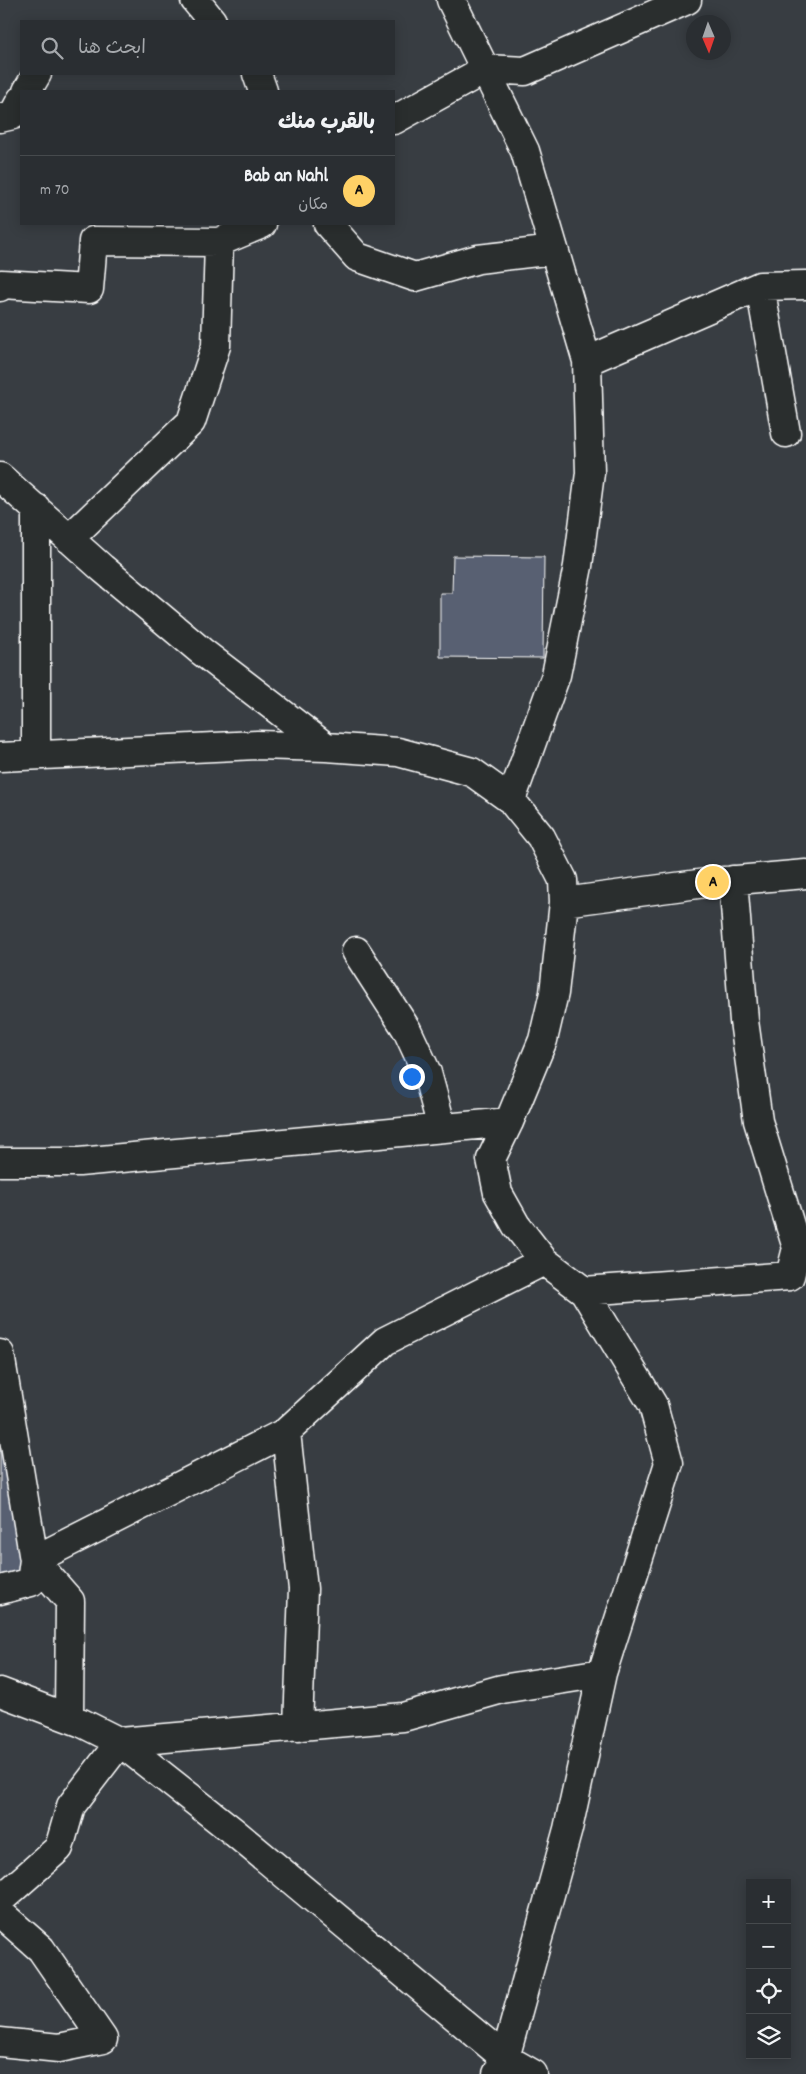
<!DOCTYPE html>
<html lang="ar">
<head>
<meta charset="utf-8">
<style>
	body { margin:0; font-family:Dekko,"Playpen Sans Arabic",sans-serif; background:#363a3e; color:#f1f3f6; direction:rtl }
	.controls { position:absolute; right:15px; bottom:15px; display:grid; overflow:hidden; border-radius:0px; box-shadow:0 2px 12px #0003 }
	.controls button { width:45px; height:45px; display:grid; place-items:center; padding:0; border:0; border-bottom:1px solid #464a4d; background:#2a2e32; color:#f1f3f6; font:25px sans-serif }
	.compass { position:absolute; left:686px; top:15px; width:45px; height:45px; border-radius:50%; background:#2a2e32; box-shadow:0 2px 12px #0003; rotate:178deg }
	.you { position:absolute; left:411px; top:1076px; width:18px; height:18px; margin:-12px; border:4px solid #fff; border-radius:50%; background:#1a73e8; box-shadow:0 0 0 8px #1a73e833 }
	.badge { display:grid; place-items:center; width:32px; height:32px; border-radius:50%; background:#ffd166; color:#111; font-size:16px; font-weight:700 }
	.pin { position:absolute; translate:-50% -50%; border:2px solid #fff; box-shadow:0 1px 5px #0006 }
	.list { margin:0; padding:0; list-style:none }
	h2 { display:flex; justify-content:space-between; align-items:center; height:65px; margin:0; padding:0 20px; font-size:21px }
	h2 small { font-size:16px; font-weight:400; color:#a5a8ac }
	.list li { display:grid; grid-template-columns:32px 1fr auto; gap:15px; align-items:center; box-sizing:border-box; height:70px; padding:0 20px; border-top:1px solid #464a4d }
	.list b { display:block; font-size:19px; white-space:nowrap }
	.list p { margin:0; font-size:16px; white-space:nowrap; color:#a5a8ac }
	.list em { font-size:16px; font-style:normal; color:#a5a8ac }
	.icon { flex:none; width:28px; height:28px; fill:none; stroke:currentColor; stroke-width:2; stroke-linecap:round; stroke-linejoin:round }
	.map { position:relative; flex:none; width:806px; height:2074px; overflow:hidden; direction:ltr }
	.search { position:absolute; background:#2a2e32; box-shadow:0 2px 12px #0003; left:20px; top:20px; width:375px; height:55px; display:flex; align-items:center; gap:12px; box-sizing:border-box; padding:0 18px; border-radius:0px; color:#a5a8ac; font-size:19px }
	.panel { position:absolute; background:#2a2e32; box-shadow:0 2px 12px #0003; left:20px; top:90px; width:375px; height:135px; border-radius:0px; direction:rtl }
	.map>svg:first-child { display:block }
	.building { fill:#586172; stroke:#fff }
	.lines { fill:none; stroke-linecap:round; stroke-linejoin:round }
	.minor-casing { stroke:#fff; stroke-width:31 }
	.minor { stroke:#2a2d2e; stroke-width:28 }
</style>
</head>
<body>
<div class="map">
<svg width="806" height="2074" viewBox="0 0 806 2074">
	<rect width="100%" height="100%" fill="#383d42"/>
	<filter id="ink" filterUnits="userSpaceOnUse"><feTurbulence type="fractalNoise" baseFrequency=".02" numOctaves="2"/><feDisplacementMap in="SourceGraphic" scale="10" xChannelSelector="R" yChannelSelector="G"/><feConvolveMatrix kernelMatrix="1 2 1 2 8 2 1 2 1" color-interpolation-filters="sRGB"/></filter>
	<g filter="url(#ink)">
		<path class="building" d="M 453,556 L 544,557 L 543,658 L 440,657 L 440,593 L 452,593 Z
			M 0,1439 L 28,1576 L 0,1582 Z"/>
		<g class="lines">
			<defs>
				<path id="minor" d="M 195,0 L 212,21
					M 451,0 L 525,151 L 587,361 L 590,473 L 578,566 L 556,675 L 511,800
					M 257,74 L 263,91
					M 27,91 L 37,74
					M 0,118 L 13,115 L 21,100
					M 394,120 L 486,69 L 525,71 L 687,0
					M 328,224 L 357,257 L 415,277 L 478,259 L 554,250
					M 760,286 L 786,433
					M 0,287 L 1,284 L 89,289 L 93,241 L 219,242 L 262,224
					M 587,361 L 760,286 L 806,285
					M 0,477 L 102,568 L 201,651 L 326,747
					M 36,508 L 36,755
					M 69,539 L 191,422 L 216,346 L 219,242
					M 0,757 L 257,745 L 326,747 L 398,752 L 472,772 L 511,800 L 541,837 L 563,880 L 564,902 L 554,993 L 543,1040 L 509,1122 L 491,1159 L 498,1193 L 516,1225 L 544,1261 L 584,1291 L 653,1405 L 669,1463 L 602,1673 L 568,1829 L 505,2058 L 497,2074
					M 564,902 L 713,882 L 806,874
					M 356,951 L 407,1030 L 427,1073 L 442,1128
					M 0,1162 L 79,1162 L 509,1122
					M 584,1291 L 790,1276 L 797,1248 L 758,1121 L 744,1021 L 733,880
					M 0,1354 L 34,1560 L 31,1582 L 0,1590
					M 286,1432 L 303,1589 L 298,1727
					M 34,1560 L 286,1432 L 385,1341 L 544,1261
					M 34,1560 L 70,1601 L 69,1717
					M 0,1692 L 82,1723 L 120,1742 L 403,1717 L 502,1689 L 602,1673
					M 0,1900 L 59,1848 L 71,1806 L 120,1742 L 234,1832 L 505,2058 L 533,2074
					M 0,1913 L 41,1949 L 103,2039 L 59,2048 L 0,2042"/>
			</defs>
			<use href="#minor" class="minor-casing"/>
			<use href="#minor" class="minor"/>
		</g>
	</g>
</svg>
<div class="controls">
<button>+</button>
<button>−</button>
<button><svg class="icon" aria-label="locate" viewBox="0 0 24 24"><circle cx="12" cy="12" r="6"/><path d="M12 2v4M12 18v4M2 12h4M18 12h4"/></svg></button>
<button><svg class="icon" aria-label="layers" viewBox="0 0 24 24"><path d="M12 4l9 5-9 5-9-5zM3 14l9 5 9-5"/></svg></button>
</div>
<svg class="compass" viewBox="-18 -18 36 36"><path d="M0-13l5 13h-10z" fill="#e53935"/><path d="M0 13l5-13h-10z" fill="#a5a8ac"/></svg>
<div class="you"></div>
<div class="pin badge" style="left:713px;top:882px">A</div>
<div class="search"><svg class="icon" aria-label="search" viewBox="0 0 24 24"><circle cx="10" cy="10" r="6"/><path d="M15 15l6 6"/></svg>ابحث هنا</div>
<section class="panel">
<h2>بالقرب منك<small></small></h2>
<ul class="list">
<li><span class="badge">A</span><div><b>Bab an Nahl</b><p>مكان</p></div><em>70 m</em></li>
</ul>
</section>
</div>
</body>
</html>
